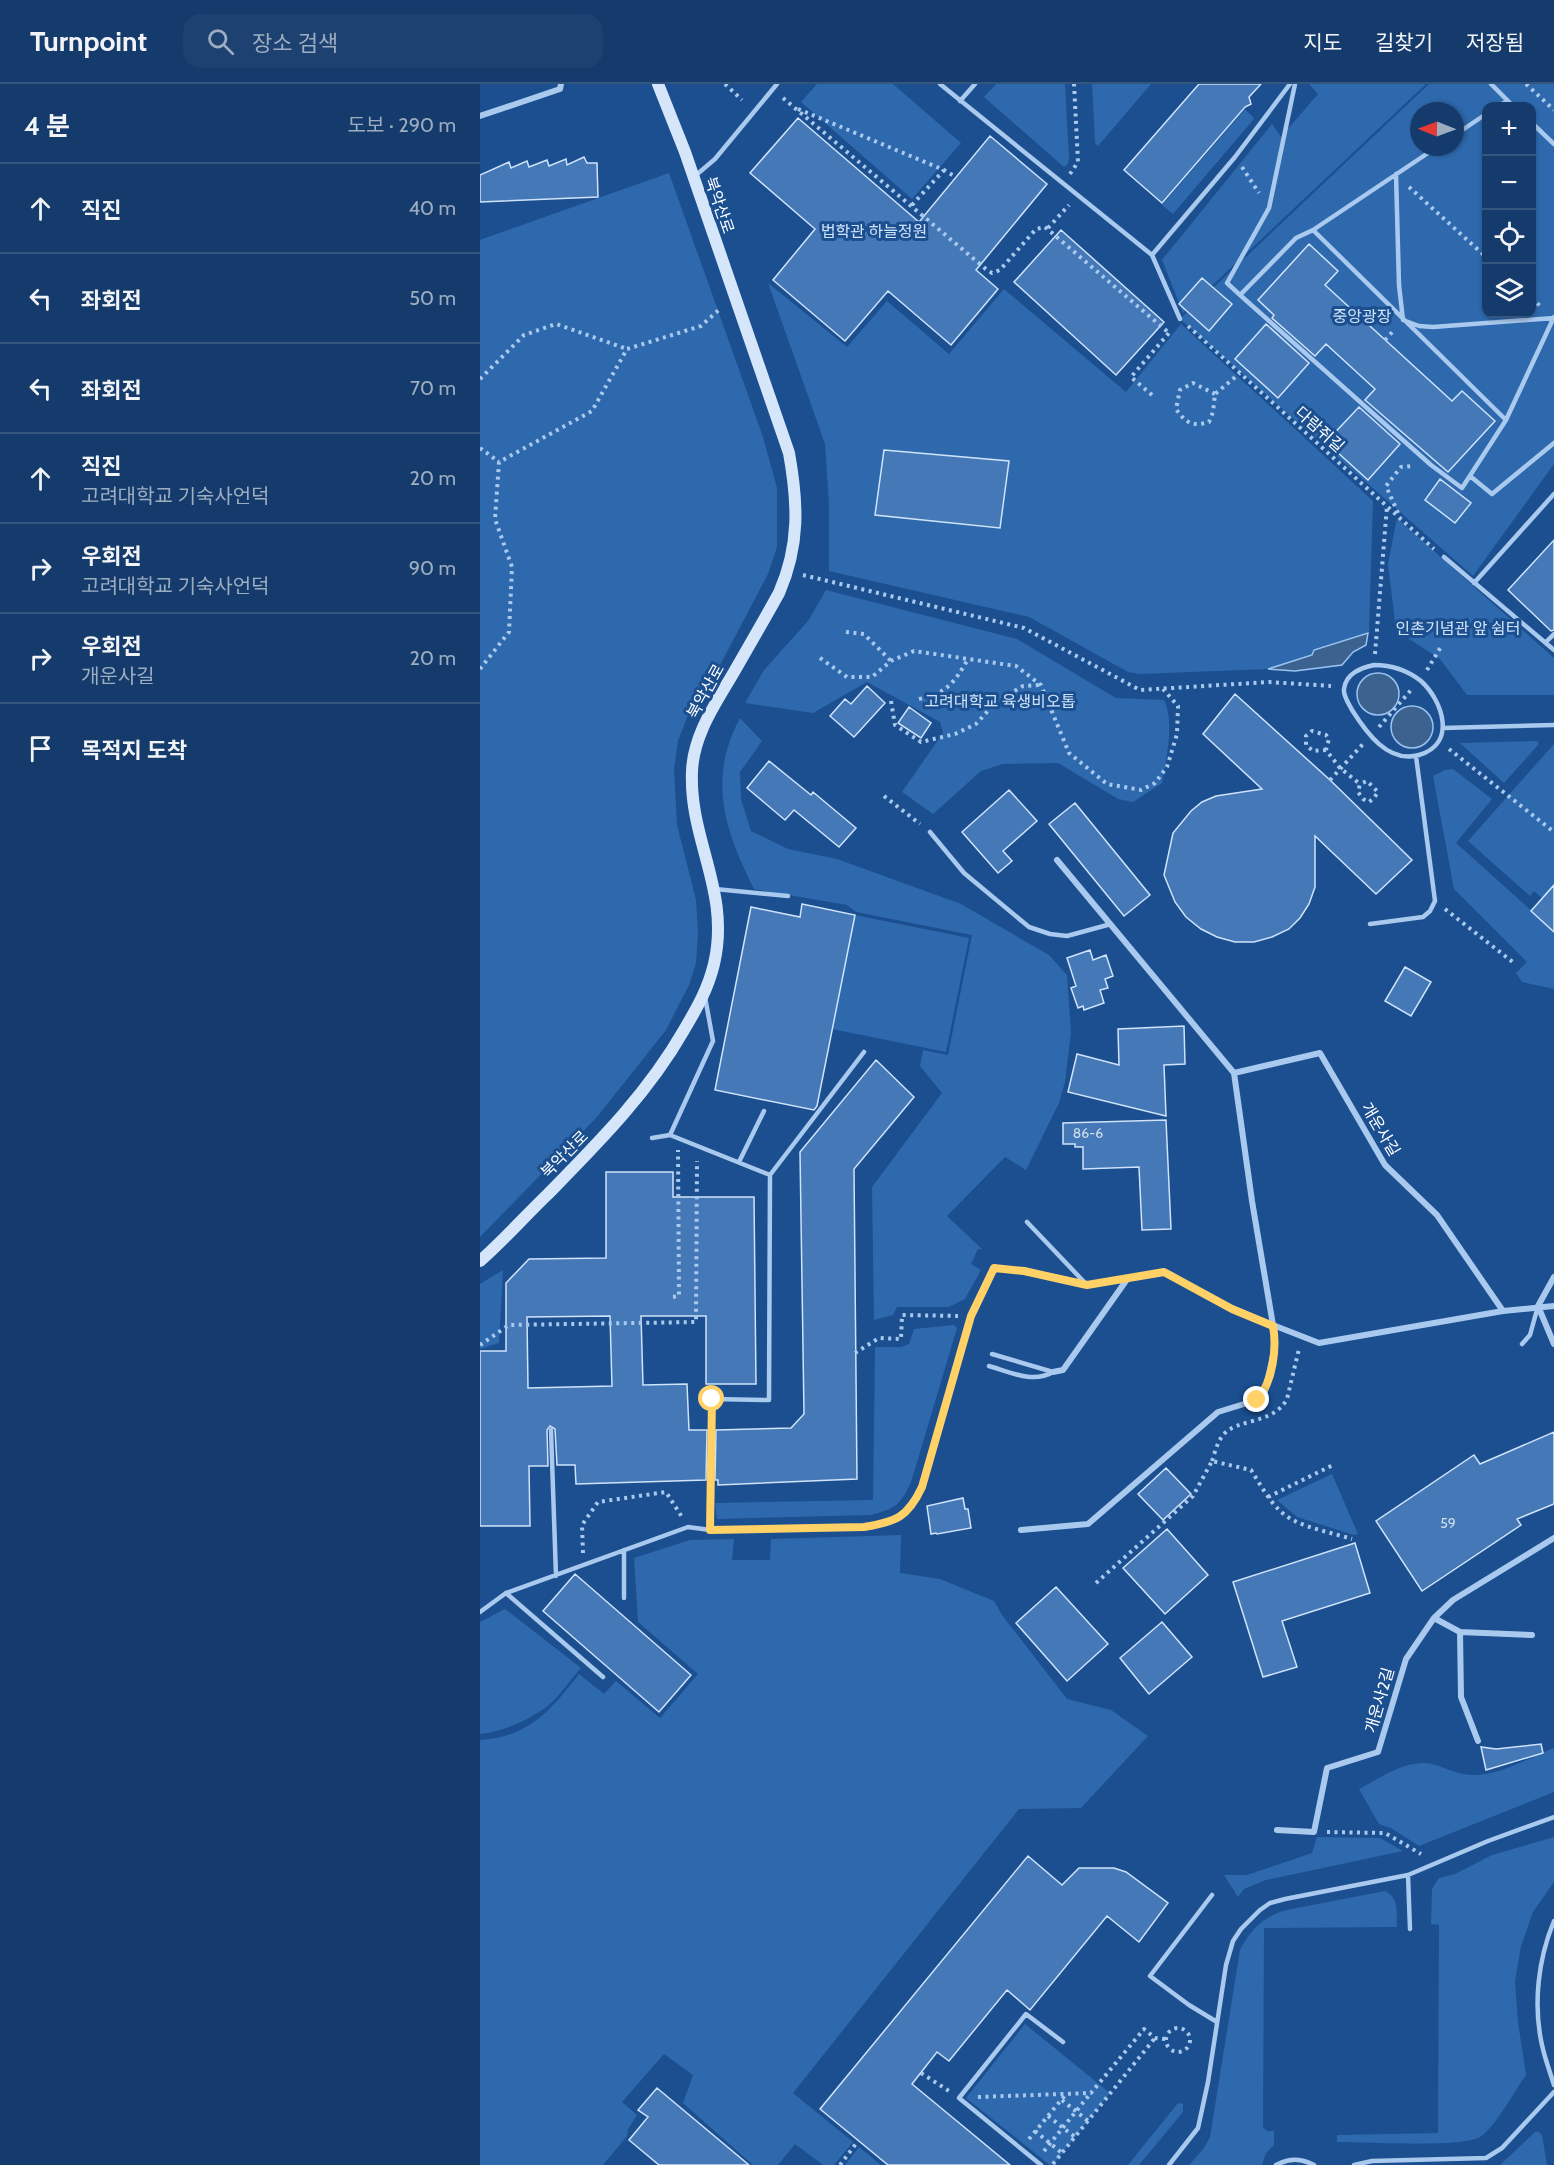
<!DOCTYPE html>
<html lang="ko">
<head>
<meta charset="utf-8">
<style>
	body { margin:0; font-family:Cabin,"Noto Sans KR",sans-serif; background:#1d4271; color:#f1f3f6 }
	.controls { position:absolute; right:18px; top:18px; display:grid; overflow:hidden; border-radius:12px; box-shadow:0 2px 4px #0004 }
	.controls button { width:54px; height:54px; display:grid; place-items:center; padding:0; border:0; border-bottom:2px solid #33557e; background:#143b6b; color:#f1f3f6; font:30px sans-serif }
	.compass { position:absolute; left:930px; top:18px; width:54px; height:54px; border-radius:50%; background:#143b6b; box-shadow:0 2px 4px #0004; rotate:271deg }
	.stop { position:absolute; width:18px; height:18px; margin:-14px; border:4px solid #ffd166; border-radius:50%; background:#fff }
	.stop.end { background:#ffd166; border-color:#fff; box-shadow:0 2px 6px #0008 }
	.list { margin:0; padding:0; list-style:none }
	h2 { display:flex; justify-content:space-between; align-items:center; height:78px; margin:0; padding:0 24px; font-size:26px }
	h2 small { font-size:20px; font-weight:400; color:#9dadc1 }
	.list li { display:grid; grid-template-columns:39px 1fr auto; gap:18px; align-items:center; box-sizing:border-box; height:90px; padding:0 24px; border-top:2px solid #33557e }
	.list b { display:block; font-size:22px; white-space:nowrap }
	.list p { margin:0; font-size:20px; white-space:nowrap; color:#9dadc1 }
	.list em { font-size:20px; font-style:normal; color:#9dadc1 }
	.icon { flex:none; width:33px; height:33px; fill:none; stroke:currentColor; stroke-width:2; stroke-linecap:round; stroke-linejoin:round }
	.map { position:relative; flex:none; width:1074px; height:2081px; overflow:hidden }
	header { display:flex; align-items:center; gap:36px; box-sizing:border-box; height:84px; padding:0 30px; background:#143b6b; border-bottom:2px solid #33557e }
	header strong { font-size:28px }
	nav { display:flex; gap:33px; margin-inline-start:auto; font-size:21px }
	.search { width:420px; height:54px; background:#1d4271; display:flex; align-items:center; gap:15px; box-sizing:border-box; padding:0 21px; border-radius:18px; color:#9dadc1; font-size:22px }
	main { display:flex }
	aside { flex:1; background:#143b6b }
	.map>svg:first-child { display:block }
	.green { fill:#2e69ad; fill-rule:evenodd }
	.water { fill:#3c6290; stroke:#9cc4f0; stroke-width:1.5 }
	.building { fill:#4478b7; stroke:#cfe3fa; stroke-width:1.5; fill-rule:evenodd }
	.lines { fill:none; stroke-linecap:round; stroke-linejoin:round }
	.path { stroke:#a9c9ee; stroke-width:4; stroke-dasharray:3 4.5; stroke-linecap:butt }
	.lane { stroke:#a9c9ee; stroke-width:4.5 }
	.street { stroke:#a9c9ee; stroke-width:6 }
	.secondary { stroke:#d6e6fa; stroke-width:12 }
	.route { stroke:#ffd166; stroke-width:8 }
	.labels { text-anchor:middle; stroke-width:6; stroke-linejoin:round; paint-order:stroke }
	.number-label { font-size:14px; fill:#d0dded }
	.street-label { font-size:16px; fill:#fff; stroke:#1b4f8f }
	.park-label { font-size:16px; fill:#cfe3fa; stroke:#1b4f8f }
</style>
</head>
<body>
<header>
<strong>Turnpoint</strong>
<div class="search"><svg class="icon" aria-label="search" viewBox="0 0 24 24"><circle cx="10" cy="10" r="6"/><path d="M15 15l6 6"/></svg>장소 검색</div>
<nav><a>지도</a><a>길찾기</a><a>저장됨</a></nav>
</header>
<main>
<aside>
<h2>4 분<small>도보 · 290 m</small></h2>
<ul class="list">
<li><svg class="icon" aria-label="ahead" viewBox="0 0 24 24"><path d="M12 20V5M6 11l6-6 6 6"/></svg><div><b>직진</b></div><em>40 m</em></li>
<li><svg class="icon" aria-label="left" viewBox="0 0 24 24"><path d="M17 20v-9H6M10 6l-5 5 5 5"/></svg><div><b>좌회전</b></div><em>50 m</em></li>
<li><svg class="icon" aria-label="left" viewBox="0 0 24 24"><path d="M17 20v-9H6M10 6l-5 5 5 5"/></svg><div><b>좌회전</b></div><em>70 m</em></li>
<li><svg class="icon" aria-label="ahead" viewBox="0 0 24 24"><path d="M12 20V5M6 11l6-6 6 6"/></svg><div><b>직진</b><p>고려대학교 기숙사언덕</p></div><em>20 m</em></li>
<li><svg class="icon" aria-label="right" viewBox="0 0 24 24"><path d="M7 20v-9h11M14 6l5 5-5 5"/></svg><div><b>우회전</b><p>고려대학교 기숙사언덕</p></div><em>90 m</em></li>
<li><svg class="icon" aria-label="right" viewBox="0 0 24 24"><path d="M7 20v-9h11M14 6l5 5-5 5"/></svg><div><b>우회전</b><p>개운사길</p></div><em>20 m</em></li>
<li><svg class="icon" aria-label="arrive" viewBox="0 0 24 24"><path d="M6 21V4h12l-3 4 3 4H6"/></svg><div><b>목적지 도착</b></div></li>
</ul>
</aside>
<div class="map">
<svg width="1074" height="2081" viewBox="0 0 1074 2081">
	<rect width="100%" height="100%" fill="#1b4f8f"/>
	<path class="green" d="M 337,0 L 413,0 L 481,59 L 432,115 L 321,18 Z
		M 516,0 L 585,0 L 589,73 L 588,80 L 584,83 L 504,13 Z
		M 612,0 L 671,0 L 618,62 L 615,59 Z
		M 829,0 L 946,0 L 703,229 L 682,176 L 792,40 L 801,53 L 838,10 Z
		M 949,0 L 1074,0 L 1074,380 L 993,492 L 700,235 ZM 1006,22 L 1052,22 L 1052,230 L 1006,230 ZM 939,27 L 975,27 L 975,63 L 939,63 Z
		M 765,25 L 774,34 L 773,36 L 693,130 L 682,121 Z
		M 189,89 L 283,353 L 297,404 L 297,463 L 288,490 L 228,604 L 208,631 L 198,657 L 194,686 L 197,741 L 216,816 L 218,850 L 216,879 L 209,901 L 186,946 L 117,1033 L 0,1153 L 0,156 Z
		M 288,199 L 367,263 L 407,217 L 469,270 L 524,205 L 646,308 L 701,240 L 893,417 L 889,549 L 834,566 L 832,571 L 788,585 L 660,590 L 648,588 L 549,533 L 349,487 L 349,420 L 345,360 Z
		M 917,434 L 1074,574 L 1074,611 L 987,611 L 960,575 L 926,553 L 915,538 L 908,480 Z
		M 346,506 L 537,555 L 636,614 L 684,616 C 695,638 686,675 682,699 L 653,718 L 638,715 L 578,679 L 523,680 L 501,687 L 453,730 L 422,708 L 463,649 L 460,638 L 387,598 L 333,629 L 265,619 L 284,586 L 328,537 Z
		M 260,634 L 282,657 L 260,688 L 261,715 L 271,747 L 308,765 L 357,775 L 481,820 L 569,871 L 587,891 L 591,948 L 585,998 L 579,1019 L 546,1086 L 525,1073 L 467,1132 L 502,1165 L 498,1165 L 491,1180 L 501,1186 L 485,1215 L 469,1223 L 417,1223 L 413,1231 L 394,1236 L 392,1103 L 462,1009 L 440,982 L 443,966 L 468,971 L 492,851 L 376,828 L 367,821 L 274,805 C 245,746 227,696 260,634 Z
		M 1057,657 L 1059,660 L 1024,699 L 980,659 Z
		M 1074,660 L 1074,825 L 1054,807 L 1050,812 L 988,757 Z
		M 973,685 L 1012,715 L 976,759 L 1074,847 L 1074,905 L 1042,898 L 1036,889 L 1047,878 L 974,805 L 953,692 L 965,686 Z
		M 375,831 L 489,854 L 466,968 L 352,945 Z
		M 23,1186 L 19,1259 L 0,1265 L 0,1200 Z
		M 474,1241 L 477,1244 L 432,1395 C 422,1420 416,1425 390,1431 L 237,1435 L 235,1419 L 393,1416 L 395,1263 L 421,1263 L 429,1260 L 434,1245 Z
		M 852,1390 L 878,1450 L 874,1451 L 817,1433 L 797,1416 Z
		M 421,1451 L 420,1489 L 460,1495 L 514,1517 L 522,1531 L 587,1615 L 631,1626 L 668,1652 L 601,1724 L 539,1725 L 313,2009 L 373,2058 L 354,2081 L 343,2081 L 315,2060 L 298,2081 L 273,2081 L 203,2019 L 213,1991 L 184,1970 L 142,2018 L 157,2031 L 148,2045 L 147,2052 L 123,2081 L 0,2081 L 0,1656 C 49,1653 71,1626 99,1590 L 124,1610 L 136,1597 L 180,1634 L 218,1590 L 158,1538 L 154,1474 L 210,1456 L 254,1455 L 252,1476 L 290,1476 L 291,1455 Z
		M 25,1525 L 101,1584 C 91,1595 81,1610 70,1620 C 50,1636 25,1647 0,1650 L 0,1538 Z
		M 1074,1664 L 1074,1708 L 939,1762 L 911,1744 L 899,1740 L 879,1705 C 900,1694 927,1674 952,1680 C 967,1684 980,1692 996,1691 C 1019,1691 1052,1673 1074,1664 Z
		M 837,1753 L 900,1754 L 923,1767 L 786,1796 L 764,1805 L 758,1813 L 744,1791 L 767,1791 L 832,1769 Z
		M 1074,1753 L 1074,1798 L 1053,1828 L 1041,1862 L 1035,1897 L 1038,1938 L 1046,1991 C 1036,2005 1014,2045 1000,2053 C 981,2064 884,2058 857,2058 L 857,2051 L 958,2049 L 959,1841 L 951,1840 L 952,1805 L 959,1794 L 975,1790 L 1012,1771 Z
		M 905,1807 C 920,1814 916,1828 917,1843 L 784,1844 L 783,2043 L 787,2047 L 794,2047 L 794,2061 L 786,2069 L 782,2081 L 709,2081 L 724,2064 L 730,2053 L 760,1866 C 771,1845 783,1833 806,1826 Z
		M 545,1940 L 630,2009 L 573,2081 L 570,2081 L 486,2014 Z
		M 698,2019 L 703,2020 L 703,2028 L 659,2081 L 648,2081 Z
		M 1055,2048 L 1059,2048 L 1062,2051 L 1067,2081 L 1020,2081 Z
		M 379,2063 L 401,2081 L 365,2081 Z"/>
	<path class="water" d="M 888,549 L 886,561 L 873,568 L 862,581 L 815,587 L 788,585 L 832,571 L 834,566 Z
		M877 610a21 21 0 1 1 42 0a21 21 0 1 1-42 0Z
		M911 643a21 21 0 1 1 42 0a21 21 0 1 1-42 0Z"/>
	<path class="building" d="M 719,0 L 781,0 L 769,13 L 771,20 L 765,23 L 682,119 L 644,86 Z
		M 318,34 L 439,138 L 510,52 L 567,100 L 496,186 L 518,205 L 471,261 L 408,207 L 365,257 L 293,196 L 335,145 L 270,89 Z
		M 104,73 L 107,79 L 117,79 L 118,113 L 0,118 L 0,91 L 29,78 L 31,84 L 47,77 L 49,83 L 67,76 L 69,82 L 86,75 L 87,81 Z
		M 581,146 L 684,238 L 636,291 L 534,198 Z
		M 829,160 L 858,187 L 845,201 L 972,317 L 982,307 L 1015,337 L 968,388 L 885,316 L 895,305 L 846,260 L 835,272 L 792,234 L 794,231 L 778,216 Z
		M 722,194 L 752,220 L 729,247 L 699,220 Z
		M 786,240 L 829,279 L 798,314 L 755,275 Z
		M 879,323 L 920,360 L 888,396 L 846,358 Z
		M 404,366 L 529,377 L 520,444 L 395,431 Z
		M 960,395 L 991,419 L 975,439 L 945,416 Z
		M 1074,456 L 1074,546 L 1071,547 L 1028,506 Z
		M 387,602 L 405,619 L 374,653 L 350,632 L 365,615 L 371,620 Z
		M 755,610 L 850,696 L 932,776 L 896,810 L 835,752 L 835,803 L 829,820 L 820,834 L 809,845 L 792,853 L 774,858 L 755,858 L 737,853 L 721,845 L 706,833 L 695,818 L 684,791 L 693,749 L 711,727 L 722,718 L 736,712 L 782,705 L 723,650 Z
		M 429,623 L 451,639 L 441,654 L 418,639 Z
		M 289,677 L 331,711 L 333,708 L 376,744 L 359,763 L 314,726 L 305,736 L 267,704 Z
		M 529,706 L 557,737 L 523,767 L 532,777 L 518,789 L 482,748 Z
		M 595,719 L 670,811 L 644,832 L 569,740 Z
		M 1074,801 L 1074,848 L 1051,827 Z
		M 322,820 L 375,831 L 337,1022 L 334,1026 L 235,1006 L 271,823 L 320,833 Z
		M 610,866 L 613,876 L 626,871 L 633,892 L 625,895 L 628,904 L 620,906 L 624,919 L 604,926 L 603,922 L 598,924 L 591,904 L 596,902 L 587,874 Z
		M 925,883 L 951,898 L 931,932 L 905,917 Z
		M 704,942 L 705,980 L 684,981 L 686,1032 L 588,1008 L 597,970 L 639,981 L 638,945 Z
		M 396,976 L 434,1013 L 374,1085 L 377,1395 L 238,1401 L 238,1396 L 235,1396 L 236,1346 L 311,1344 L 324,1330 L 320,1068 Z
		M 686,1036 L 691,1145 L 662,1146 L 659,1083 L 603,1085 L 603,1063 L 595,1063 L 595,1060 L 583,1060 L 583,1039 Z
		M 126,1088 L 193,1088 L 193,1113 L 274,1113 L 276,1300 L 226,1300 L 226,1232 L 161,1232 L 163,1301 L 207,1300 L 209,1346 L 227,1346 L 226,1396 L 96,1400 L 95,1381 L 77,1381 L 75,1345 L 70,1342 L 67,1346 L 68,1382 L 49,1382 L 50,1442 L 0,1442 L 0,1267 L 26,1267 L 26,1199 L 49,1175 L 126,1174 ZM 130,1232 L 132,1302 L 48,1304 L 47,1233 Z
		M 1074,1348 L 1074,1420 L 1037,1435 L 1041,1441 L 942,1507 L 896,1437 L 994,1371 L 1000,1380 Z
		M 686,1384 L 711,1410 L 683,1436 L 658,1410 Z
		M 483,1414 L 485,1425 L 488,1425 L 491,1444 L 457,1450 L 456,1449 L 451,1450 L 447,1422 Z
		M 687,1445 L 728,1491 L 685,1530 L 643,1484 Z
		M 875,1459 L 890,1509 L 802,1537 L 817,1583 L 783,1593 L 753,1498 Z
		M 95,1490 L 211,1591 L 179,1628 L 63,1527 Z
		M 576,1503 L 628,1560 L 587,1597 L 536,1539 Z
		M 682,1538 L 712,1573 L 669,1610 L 640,1574 Z
		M 1061,1660 L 1063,1669 L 1006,1686 L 1001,1663 L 1016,1665 Z
		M 548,1772 L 582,1801 L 599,1784 L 634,1784 L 646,1788 L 688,1819 L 659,1858 L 627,1832 L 550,1926 L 527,1906 L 469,1977 L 457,1968 L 432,2000 L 530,2081 L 408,2081 L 340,2025 Z
		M 177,2004 L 269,2081 L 179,2081 L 149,2056 L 168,2033 L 158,2026 Z"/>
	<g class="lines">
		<path class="path" d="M 245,0 L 262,16
			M 1046,0 L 1074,26
			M 303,14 L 507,186 L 512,189 L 520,186 L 556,145 L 565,143 L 689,249
			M 318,25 L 464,86 L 476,93
			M 762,83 L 779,109
			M 590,90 L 598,78 L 594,0
			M 929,103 L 1006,173
			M 432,121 L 464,86
			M 568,144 L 589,121
			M 1052,214 L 1060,222
			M 708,242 L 954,465
			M 905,256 L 915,245
			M 0,295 L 44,251 L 76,240 L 147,265
			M 735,310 L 713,299 L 700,306 L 696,325 C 706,339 712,343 729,338 L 733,328 L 735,310 L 760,289
			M 672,311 L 651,293 L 689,249
			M 0,364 L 19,378
			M 918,429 L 906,402 L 921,383 L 932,382
			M 323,491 L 544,544 L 660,606 L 789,598 L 851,602
			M 366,548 L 384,550 L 411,577
			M 895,570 L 907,422
			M 340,574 L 367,593 L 392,593 L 411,577 L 434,567 L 536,582 L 561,601 L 589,669 L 627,700 L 661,706 L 675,699 L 687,683 L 697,650 L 698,622 L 683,605
			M 0,585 L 29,548 L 32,483 L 15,435 L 19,378 L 112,327 L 147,265 L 221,242 L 240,225
			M 947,586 L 962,561
			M 439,615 C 466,610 475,598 488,575
			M 411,617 L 415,641 L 441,658 L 475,650 L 496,640 L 517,617 L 543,602 L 560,601
			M 899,643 L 931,606
			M 969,665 L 1074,748
			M 846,666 L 833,667 L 826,661 L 826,652 L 832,647 L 846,651 L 849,655 L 846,666 L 860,684 L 880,700 L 878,708 L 883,715 L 889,718 L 894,714 L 898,708 L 887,697 L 880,700
			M 850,696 L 883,660
			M 404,712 L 440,740
			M 965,825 L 1034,879
			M 193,1213 L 199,1212 L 198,1066
			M 0,1261 L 29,1241 L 216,1238 L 217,1077
			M 375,1269 L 399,1254 L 421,1255 L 422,1231 L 478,1232
			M 732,1377 C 735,1368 737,1359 743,1351 C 757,1334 793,1341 807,1315 L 819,1265
			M 788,1413 L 853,1381
			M 103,1469 L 102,1441 L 118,1418 L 186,1408 L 202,1433
			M 616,1499 L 713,1412 L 732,1377 L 771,1386 C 782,1403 794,1427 813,1436 C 830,1445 853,1449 872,1455
			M 847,1748 L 905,1749 L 941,1770
			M686 1956a12 12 0 1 1 24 0a12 12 0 1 1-24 0Z
			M 441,1989 L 469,2007
			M 498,2013 L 611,2009 L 664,1945 L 675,1954 L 686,1955
			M 582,2016 L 608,2037
			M 568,2032 L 595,2053
			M 555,2047 L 582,2069
			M 549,2055 L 586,2010
			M 564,2067 L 610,2010
			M 573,2080 L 675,1954
			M 360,2081 L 378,2057"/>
		<path class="lane" d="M 460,0 L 672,171 L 700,235
			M 1011,0 L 1033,22
			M 480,17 L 495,0
			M 1019,22 L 1027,17
			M 1052,39 L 1074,60
			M 975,51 L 1006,30
			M 957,63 L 833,146 L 1026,336
			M 916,90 L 919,201 L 923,236 L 939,242 L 953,243 L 1074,234
			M 215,92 L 235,75 L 297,0
			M 833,146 L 816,154 L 760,211 L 951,381 L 982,404 L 1026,336 L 1074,233
			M 672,171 L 755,73 L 810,0
			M 760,211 L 747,199 L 789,124 L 815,0
			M 990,392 L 1012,410 L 1074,359
			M 964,473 L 1074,566
			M 994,499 L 1074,410
			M 1066,558 L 1074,550
			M 894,581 C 911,581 927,586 941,597 C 963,617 977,660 939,671 C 908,680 886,648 872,626 C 869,620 863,612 864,605 C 866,589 881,584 894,581 Z
			M 963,644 L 1074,641
			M 450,748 L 484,789 L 549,843 L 570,850 L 587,852 L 631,840
			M 235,805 L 308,812
			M 890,840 L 943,833 L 950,827 L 955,817 L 936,672
			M 225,913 L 233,957 L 190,1051 L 290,1091 L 289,1316 L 232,1315 L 230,1446
			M 172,1054 L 190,1051
			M 259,1078 L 284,1027
			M 290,1091 L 384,968
			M 547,1138 L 607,1201
			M 1042,1260 L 1050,1251 L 1058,1222
			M 512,1270 L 573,1288
			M 509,1282 C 530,1288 553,1300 573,1288
			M 71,1346 L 76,1492
			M 26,1509 L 123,1593
			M 144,1514 L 144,1466
			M 0,1528 L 26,1509 L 208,1443 L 230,1446 L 384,1443 C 416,1438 428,1433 442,1403 L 491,1232
			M 928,1791 L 930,1845
			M 732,1811 L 670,1892 L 709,1921 L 737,1938
			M 1074,1837 C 1058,1875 1053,1921 1062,1961 C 1065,1975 1070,1988 1074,2001
			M 561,2081 L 479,2014 L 546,1930 L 583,1958
			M 689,2081 L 718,2044 L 728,1998 L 746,1881 L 753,1857 L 761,1845 L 780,1826 L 790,1819 L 805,1815 L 928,1791 L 1008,1757 L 1074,1733
			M 796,2081 C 810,2074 820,2074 834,2081
			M 874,2081 L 892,2077 L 1006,2074 L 1022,2064 L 1074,2008"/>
		<path class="street" d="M 0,32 L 80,5 L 81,0
			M 577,776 L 754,989
			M 1058,1222 L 1074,1260
			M 1058,1222 L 1074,1193
			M 491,1232 L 514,1184 L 544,1187 L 607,1201 L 684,1188 L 752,1225 L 839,1259 L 1023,1227 L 1074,1222
			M 573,1288 L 583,1286 L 648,1194
			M 541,1446 L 608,1440 L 738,1328 L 777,1316 L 785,1307 L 795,1263 L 795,1253 L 772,1117 L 754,989 L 840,969 L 905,1081 L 957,1131 L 1023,1227
			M 954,1534 L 980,1548 L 1052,1551
			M 980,1548 L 981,1613 L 998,1657
			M 797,1746 L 834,1748 L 847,1684 L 898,1668 L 926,1575 L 954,1534 L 973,1516 L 1074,1454"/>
		<path class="secondary" d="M 0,1177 C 24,1156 45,1132 68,1110 C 119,1058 168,1009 204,946 C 217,924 228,905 234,880 C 251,808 209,756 212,688 C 213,651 236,619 254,588 C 269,562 284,536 299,509 C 320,461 318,419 309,369 L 205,68 L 178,0"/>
	</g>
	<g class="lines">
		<path class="route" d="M 232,1315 L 230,1446 L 384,1443 C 416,1438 428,1433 442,1403 L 491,1232 L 514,1184 L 544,1187 L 607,1201 L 684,1188 L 752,1225 L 793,1242 C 797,1264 793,1298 777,1316"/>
	</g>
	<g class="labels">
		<g class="number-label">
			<text x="608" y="1054">86-6</text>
			<text x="968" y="1444">59</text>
		</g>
		<g class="street-label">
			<text transform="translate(240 121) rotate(71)" y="6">북악산로</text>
			<text transform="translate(840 345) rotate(42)" y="6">다람쥐길</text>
			<text transform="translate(225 607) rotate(-61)" y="6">북악산로</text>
			<text transform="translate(901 1045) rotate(59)" y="6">개운사길</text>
			<text transform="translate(84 1070) rotate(-45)" y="6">북악산로</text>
			<text transform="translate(899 1616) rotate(-74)" y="6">개운사2길</text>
		</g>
		<g class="park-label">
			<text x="394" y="153">법학관 하늘정원</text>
			<text x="882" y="238">중앙광장</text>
			<text x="978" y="550">인촌기념관 앞 쉼터</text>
			<text x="520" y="623">고려대학교 육생비오톱</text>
		</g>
	</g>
</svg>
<div class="controls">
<button>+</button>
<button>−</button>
<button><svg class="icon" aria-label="locate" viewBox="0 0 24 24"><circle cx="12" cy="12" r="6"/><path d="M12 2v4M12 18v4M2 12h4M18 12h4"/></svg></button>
<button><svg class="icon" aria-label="layers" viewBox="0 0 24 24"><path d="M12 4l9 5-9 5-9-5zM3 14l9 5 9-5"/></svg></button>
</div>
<svg class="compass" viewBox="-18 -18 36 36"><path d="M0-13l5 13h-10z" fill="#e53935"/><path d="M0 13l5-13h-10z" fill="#9dadc1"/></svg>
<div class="stop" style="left:232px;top:1315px"></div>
<div class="stop end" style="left:777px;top:1316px"></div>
</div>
</main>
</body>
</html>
